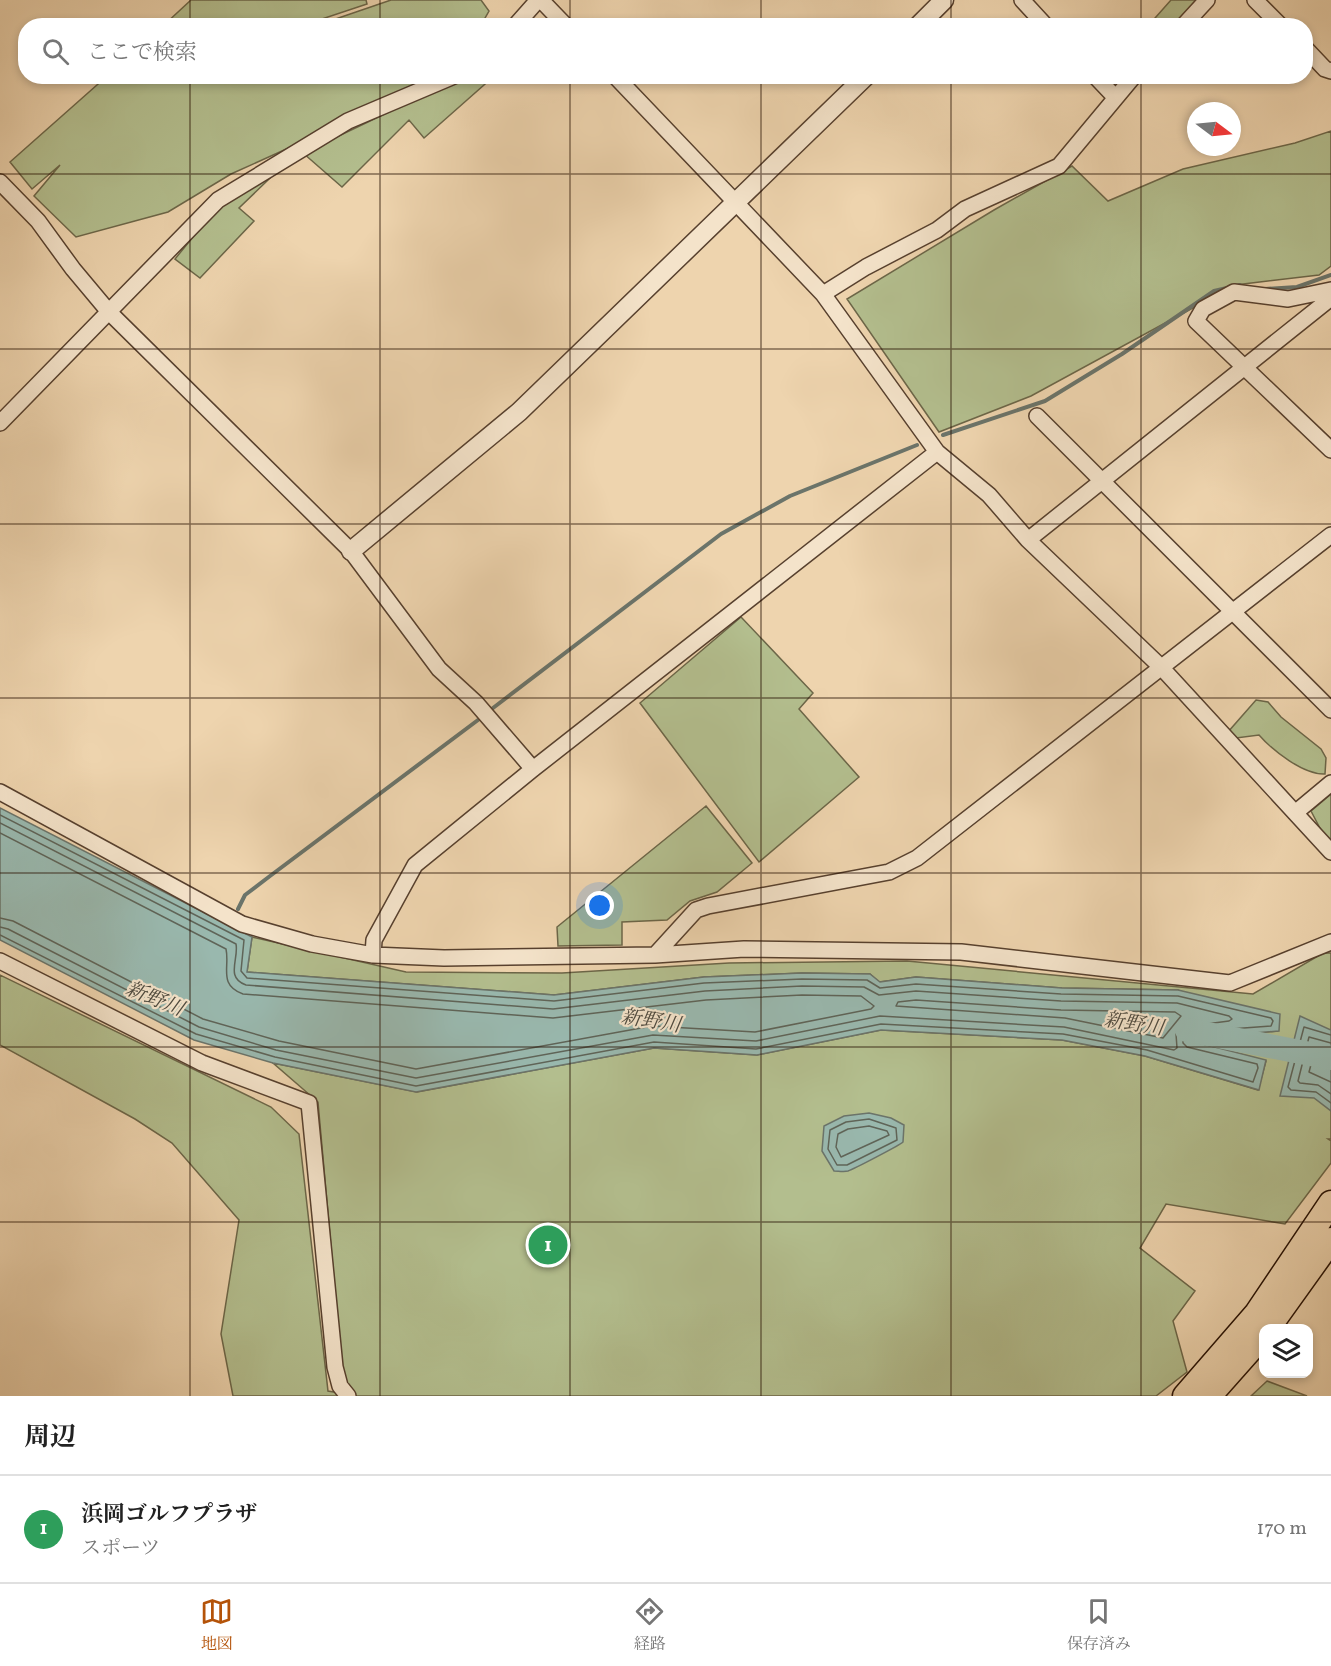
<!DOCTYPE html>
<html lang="ja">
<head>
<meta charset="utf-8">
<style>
	body { margin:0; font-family:Vollkorn,"Noto Serif JP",serif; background:#f2f2f2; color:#222 }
	.controls { position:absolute; right:18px; bottom:18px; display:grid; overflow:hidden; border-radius:12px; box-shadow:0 3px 9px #0003 }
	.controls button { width:54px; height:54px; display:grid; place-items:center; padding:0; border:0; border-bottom:2px solid #e0e0e0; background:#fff; color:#222; font:30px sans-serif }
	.compass { position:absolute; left:1187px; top:102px; width:54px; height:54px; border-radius:50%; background:#fff; box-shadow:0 3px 9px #0003; rotate:106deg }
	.you { position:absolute; left:600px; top:906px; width:21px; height:21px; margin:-15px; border:4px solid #fff; border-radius:50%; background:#1a73e8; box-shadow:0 0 0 9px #1a73e833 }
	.badge { display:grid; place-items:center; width:39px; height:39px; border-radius:50%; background:#b45309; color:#fff; font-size:20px; font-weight:700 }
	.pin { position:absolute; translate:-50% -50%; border:3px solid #fff; box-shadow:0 2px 6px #0006 }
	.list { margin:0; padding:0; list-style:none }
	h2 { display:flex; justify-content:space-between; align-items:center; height:78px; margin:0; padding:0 24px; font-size:26px }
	h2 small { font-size:20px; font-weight:400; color:#767676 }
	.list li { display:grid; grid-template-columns:39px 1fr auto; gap:18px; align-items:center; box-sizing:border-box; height:108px; padding:0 24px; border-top:2px solid #e0e0e0 }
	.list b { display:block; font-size:22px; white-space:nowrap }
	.list p { margin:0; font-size:20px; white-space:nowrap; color:#767676 }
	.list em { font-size:20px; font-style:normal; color:#767676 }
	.icon { flex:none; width:33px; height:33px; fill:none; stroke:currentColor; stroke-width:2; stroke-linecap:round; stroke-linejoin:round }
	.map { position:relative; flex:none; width:1331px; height:1396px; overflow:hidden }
	.search { position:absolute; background:#fff; box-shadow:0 3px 9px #0003; left:18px; right:18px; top:18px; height:66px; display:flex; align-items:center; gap:15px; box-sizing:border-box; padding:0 21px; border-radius:24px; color:#767676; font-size:22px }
	.sheet { height:186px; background:#fff }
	nav { display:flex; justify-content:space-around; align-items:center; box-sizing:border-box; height:84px; border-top:2px solid #e0e0e0; background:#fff; font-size:16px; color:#767676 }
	nav a { display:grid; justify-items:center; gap:3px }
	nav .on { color:#b45309 }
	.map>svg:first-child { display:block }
	.green { fill:#b3be8e; stroke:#6c6648; stroke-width:1.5 }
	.water { fill:#99b8ae; stroke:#6b746a; stroke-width:1.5 }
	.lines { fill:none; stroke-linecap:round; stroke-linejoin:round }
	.shore { stroke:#5f6458; stroke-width:1.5 }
	.stream { stroke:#6b746a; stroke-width:4 }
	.river { stroke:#99b8ae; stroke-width:24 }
	.minor-casing { stroke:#57402e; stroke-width:18 }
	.tertiary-casing { stroke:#57402e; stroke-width:21 }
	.trunk-casing { stroke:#250f03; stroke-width:27 }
	.minor { stroke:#f4e3ca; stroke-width:15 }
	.tertiary { stroke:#f4e3ca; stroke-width:18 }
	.trunk { stroke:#eed4ae; stroke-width:24 }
	.grid { fill:none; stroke:#250f03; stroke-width:1.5; stroke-opacity:0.55 }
	.labels { text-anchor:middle; stroke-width:4.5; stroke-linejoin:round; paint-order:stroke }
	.water-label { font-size:20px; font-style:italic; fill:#4e4a3f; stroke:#f4e3ca }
</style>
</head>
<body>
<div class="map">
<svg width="1331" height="1396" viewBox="0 0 1331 1396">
	<rect width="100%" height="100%" fill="#eed4ae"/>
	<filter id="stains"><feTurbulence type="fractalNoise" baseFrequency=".00333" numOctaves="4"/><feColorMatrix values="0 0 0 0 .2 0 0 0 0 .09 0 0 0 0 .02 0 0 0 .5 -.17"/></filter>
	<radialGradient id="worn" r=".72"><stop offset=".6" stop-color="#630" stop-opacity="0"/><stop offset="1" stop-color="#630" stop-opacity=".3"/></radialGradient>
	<path class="green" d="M 191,0 L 366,0 L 367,4 L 304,25 L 164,25 Z
		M 391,0 L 481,0 L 489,11 L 481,25 L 318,25 Z
		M 1171,0 L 1204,0 L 1179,25 L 1148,26 Z
		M 106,77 L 446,77 L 231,174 L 168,212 L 76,237 L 34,196 L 60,165 L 32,189 L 10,162 Z
		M 462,77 L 493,77 L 424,138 L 409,120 L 342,187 L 303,153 Z
		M 1331,131 L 1331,266 L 1319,275 L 1235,285 L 1031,396 L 939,432 L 847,299 L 994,210 L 1072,166 L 1108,201 L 1183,169 L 1295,143 Z
		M 294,155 L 239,208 L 254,221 L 200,278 L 175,259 L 215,210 Z
		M 741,617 L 813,693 L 799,709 L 859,777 L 759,862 L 640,703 Z
		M 1256,700 L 1268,702 L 1281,717 L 1321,749 L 1326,758 L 1325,774 C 1304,775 1273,751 1259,735 L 1236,738 L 1228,732 Z
		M 1331,794 L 1331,842 L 1323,834 L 1311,811 Z
		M 706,806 L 752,863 L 717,892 L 690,901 L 667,920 L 622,922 L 622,945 L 558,946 L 557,927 Z
		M 252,937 L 406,972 L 562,973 L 729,963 L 907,961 L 1253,994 L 1323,953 L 1331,953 L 1331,1139 L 1328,1139 L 1331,1141 L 1331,1163 L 1285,1224 L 1166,1204 L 1140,1248 L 1195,1291 L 1173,1321 L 1187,1372 L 1156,1396 L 233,1396 L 221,1334 L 239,1220 L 172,1143 L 135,1119 L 0,1045 L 0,975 L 271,1107 L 299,1134 L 328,1391 L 352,1395 L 343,1380 L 318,1102 L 273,1063 L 417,1092 L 654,1048 L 757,1055 L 881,1030 L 1062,1040 L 1145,1056 L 1258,1090 L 1266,1061 L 1181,1039 L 1278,1031 L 1178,990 L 1062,988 L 916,977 L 879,982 L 870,974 L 802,973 L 704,977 L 554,995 L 247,972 Z
		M 1267,1381 L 1307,1396 L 1251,1396 Z"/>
	<path class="water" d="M 0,808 L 252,937 L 247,972 L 554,995 L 704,977 L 802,973 L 870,974 L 880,982 L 916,977 L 1062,988 L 1178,990 L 1280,1014 L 1279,1031 L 1183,1039 L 1266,1060 L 1259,1090 L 1145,1056 L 1062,1040 L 881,1030 L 757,1055 L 654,1048 L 416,1092 L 273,1063 L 194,1040 L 0,940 Z
		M 1300,1016 L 1331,1030 L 1331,1111 L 1314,1098 L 1280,1096 Z
		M 869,1113 L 891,1118 L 904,1125 L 903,1142 C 900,1145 854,1169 848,1171 C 844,1172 838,1171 834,1171 L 822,1151 L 824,1126 L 844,1116 Z"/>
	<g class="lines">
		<path class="shore" d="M 0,815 L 244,940 L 241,971 L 247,978 L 554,1001 L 704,983 L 802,979 L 867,980 L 880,988 L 916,984 L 1061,994 L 1178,996 L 1271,1018 L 1273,1021 L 1271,1026 L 1189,1032 L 1183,1037 L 1183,1043 L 1187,1047 L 1257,1064 L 1258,1068 L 1253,1082 L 1147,1050 L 1063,1034 L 881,1024 L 756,1049 L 654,1042 L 416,1086 L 275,1057 L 196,1034 L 0,935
			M 0,823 L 236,944 C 239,959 225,978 246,985 L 553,1009 L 705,991 L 802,986 L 864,987 L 879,995 L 916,991 L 1061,1001 L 1177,1003 L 1229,1016 L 1232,1019 L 1229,1021 L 1183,1027 L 1176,1034 L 1177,1048 L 1174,1050 L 1064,1027 L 880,1016 L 756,1041 L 653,1035 L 416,1078 L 276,1050 L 199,1027 L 8,929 L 0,927
			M 0,833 L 226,949 C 230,967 218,985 243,994 L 553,1018 L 706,1000 L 802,995 L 861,996 L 874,1006 L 871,1009 L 755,1032 L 652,1026 L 416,1069 L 279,1041 L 203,1019 L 13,921 L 0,918
			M 916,1000 L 1061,1010 L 1175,1012 L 1181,1016 L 1163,1038 L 1065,1018 L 896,1006 L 898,1002 Z
			M 1331,1035 L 1304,1027 L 1288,1087 L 1291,1090 L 1316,1092 L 1331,1103
			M 1331,1043 L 1309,1037 L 1298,1081 L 1300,1083 L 1318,1085 L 1331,1094
			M 1331,1052 L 1315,1050 L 1309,1072 L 1331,1082
			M 869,1119 L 896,1128 L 897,1140 L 847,1165 L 837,1165 L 828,1149 L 830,1130 L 846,1122 Z
			M 869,1126 L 887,1131 L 889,1135 L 841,1157 L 836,1147 L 838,1134 L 848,1129 Z"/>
		<path class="stream" d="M 1265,289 L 1297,287 L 1331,275
			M 943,435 L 1045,401 L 1122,354 L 1214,291 L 1240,285
			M 493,708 L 721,534 L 790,496 L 917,445
			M 238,909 L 245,895 L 270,876 L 478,720"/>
		<path class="river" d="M 1187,1030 L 1331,1058"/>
		<defs>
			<path id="minor" d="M 541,0 L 566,26
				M 1022,0 L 1046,26
				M 1255,0 L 1281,26
				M 515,26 L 538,0
				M 1183,26 L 1207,0
				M 1306,49 L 1325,69 L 1331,71
				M 615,76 L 823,294 L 937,452 L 989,495 L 1028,540 L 1161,667 L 1331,852
				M 1095,76 L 1115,97
				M 0,182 L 38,221 L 73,269 L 109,312 L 351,551 L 439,669 L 476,703 L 533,769
				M 1331,290 L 1288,299 L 1234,292 L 1203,309 L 1196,321 L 1331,450
				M 823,294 L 866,267 L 937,230 L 965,209 L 1059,166 L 1134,76
				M 1037,416 L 1331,710
				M 0,423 L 218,200 L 348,121 L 454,76
				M 1028,540 L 1331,298
				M 0,792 L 242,924 L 312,944 L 373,955 L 444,958 L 655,955 L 744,949 L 961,952 L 1230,983 L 1331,942
				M 1295,813 L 1331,783
				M 373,955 L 374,940 L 415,865 L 533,769 L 937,452
				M 655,955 L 696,910 L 708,906 L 889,872 L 917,858 L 1331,535
				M 0,961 L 202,1063 L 309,1103 L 335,1367 L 340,1386 L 348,1396"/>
			<path id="tertiary" d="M 918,26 L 944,0
				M 351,551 L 519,412 L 866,76"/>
			<path id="trunk" d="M 1268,1328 L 1331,1240
				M 1185,1396 L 1257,1313 L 1331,1203
				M 1209,1396 L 1264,1334"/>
		</defs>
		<use href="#minor" class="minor-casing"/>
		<use href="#tertiary" class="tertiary-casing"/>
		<use href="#trunk" class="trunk-casing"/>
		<use href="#minor" class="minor"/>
		<use href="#tertiary" class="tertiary"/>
		<use href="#trunk" class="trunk"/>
	</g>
	<path class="grid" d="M 190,0 L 190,26M 380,0 L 380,26M 570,0 L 570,26M 761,0 L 761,26M 951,0 L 951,26M 1141,0 L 1141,26M 190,76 L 190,1396M 380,76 L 380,1396M 570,76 L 570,1396M 761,76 L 761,1396M 951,76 L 951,1396M 1141,76 L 1141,1396M 0,174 L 1331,174M 0,349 L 1331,349M 0,524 L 1331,524M 0,698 L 1331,698M 0,873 L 1331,873M 0,1047 L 1331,1047M 0,1222 L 1331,1222"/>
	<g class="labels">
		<g class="water-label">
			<text transform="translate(155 998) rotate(22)" y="7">新野川</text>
			<text transform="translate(651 1020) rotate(9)" y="7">新野川</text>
			<text transform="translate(1134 1023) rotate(9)" y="7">新野川</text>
		</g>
	</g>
	<rect width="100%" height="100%" filter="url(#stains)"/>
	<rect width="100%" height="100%" fill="url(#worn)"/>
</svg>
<div class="controls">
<button><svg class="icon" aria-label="layers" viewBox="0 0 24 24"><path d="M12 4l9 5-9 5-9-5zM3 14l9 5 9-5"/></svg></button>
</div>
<svg class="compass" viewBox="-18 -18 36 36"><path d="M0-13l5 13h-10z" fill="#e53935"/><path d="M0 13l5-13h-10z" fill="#767676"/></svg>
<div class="you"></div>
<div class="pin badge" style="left:548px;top:1245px;background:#2e9e5b">1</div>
<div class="search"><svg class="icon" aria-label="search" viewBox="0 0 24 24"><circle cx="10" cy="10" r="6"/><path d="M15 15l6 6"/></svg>ここで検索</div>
</div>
<section class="sheet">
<h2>周辺<small></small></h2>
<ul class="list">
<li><span class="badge" style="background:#2e9e5b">1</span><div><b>浜岡ゴルフプラザ</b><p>スポーツ</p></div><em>170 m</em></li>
</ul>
</section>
<nav>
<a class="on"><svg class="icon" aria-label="map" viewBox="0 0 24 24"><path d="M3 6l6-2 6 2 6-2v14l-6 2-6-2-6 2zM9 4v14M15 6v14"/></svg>地図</a>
<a><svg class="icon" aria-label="directions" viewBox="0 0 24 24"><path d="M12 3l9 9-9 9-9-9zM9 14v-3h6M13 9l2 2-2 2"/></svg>経路</a>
<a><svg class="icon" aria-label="saved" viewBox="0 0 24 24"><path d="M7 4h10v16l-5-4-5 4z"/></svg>保存済み</a>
</nav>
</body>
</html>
